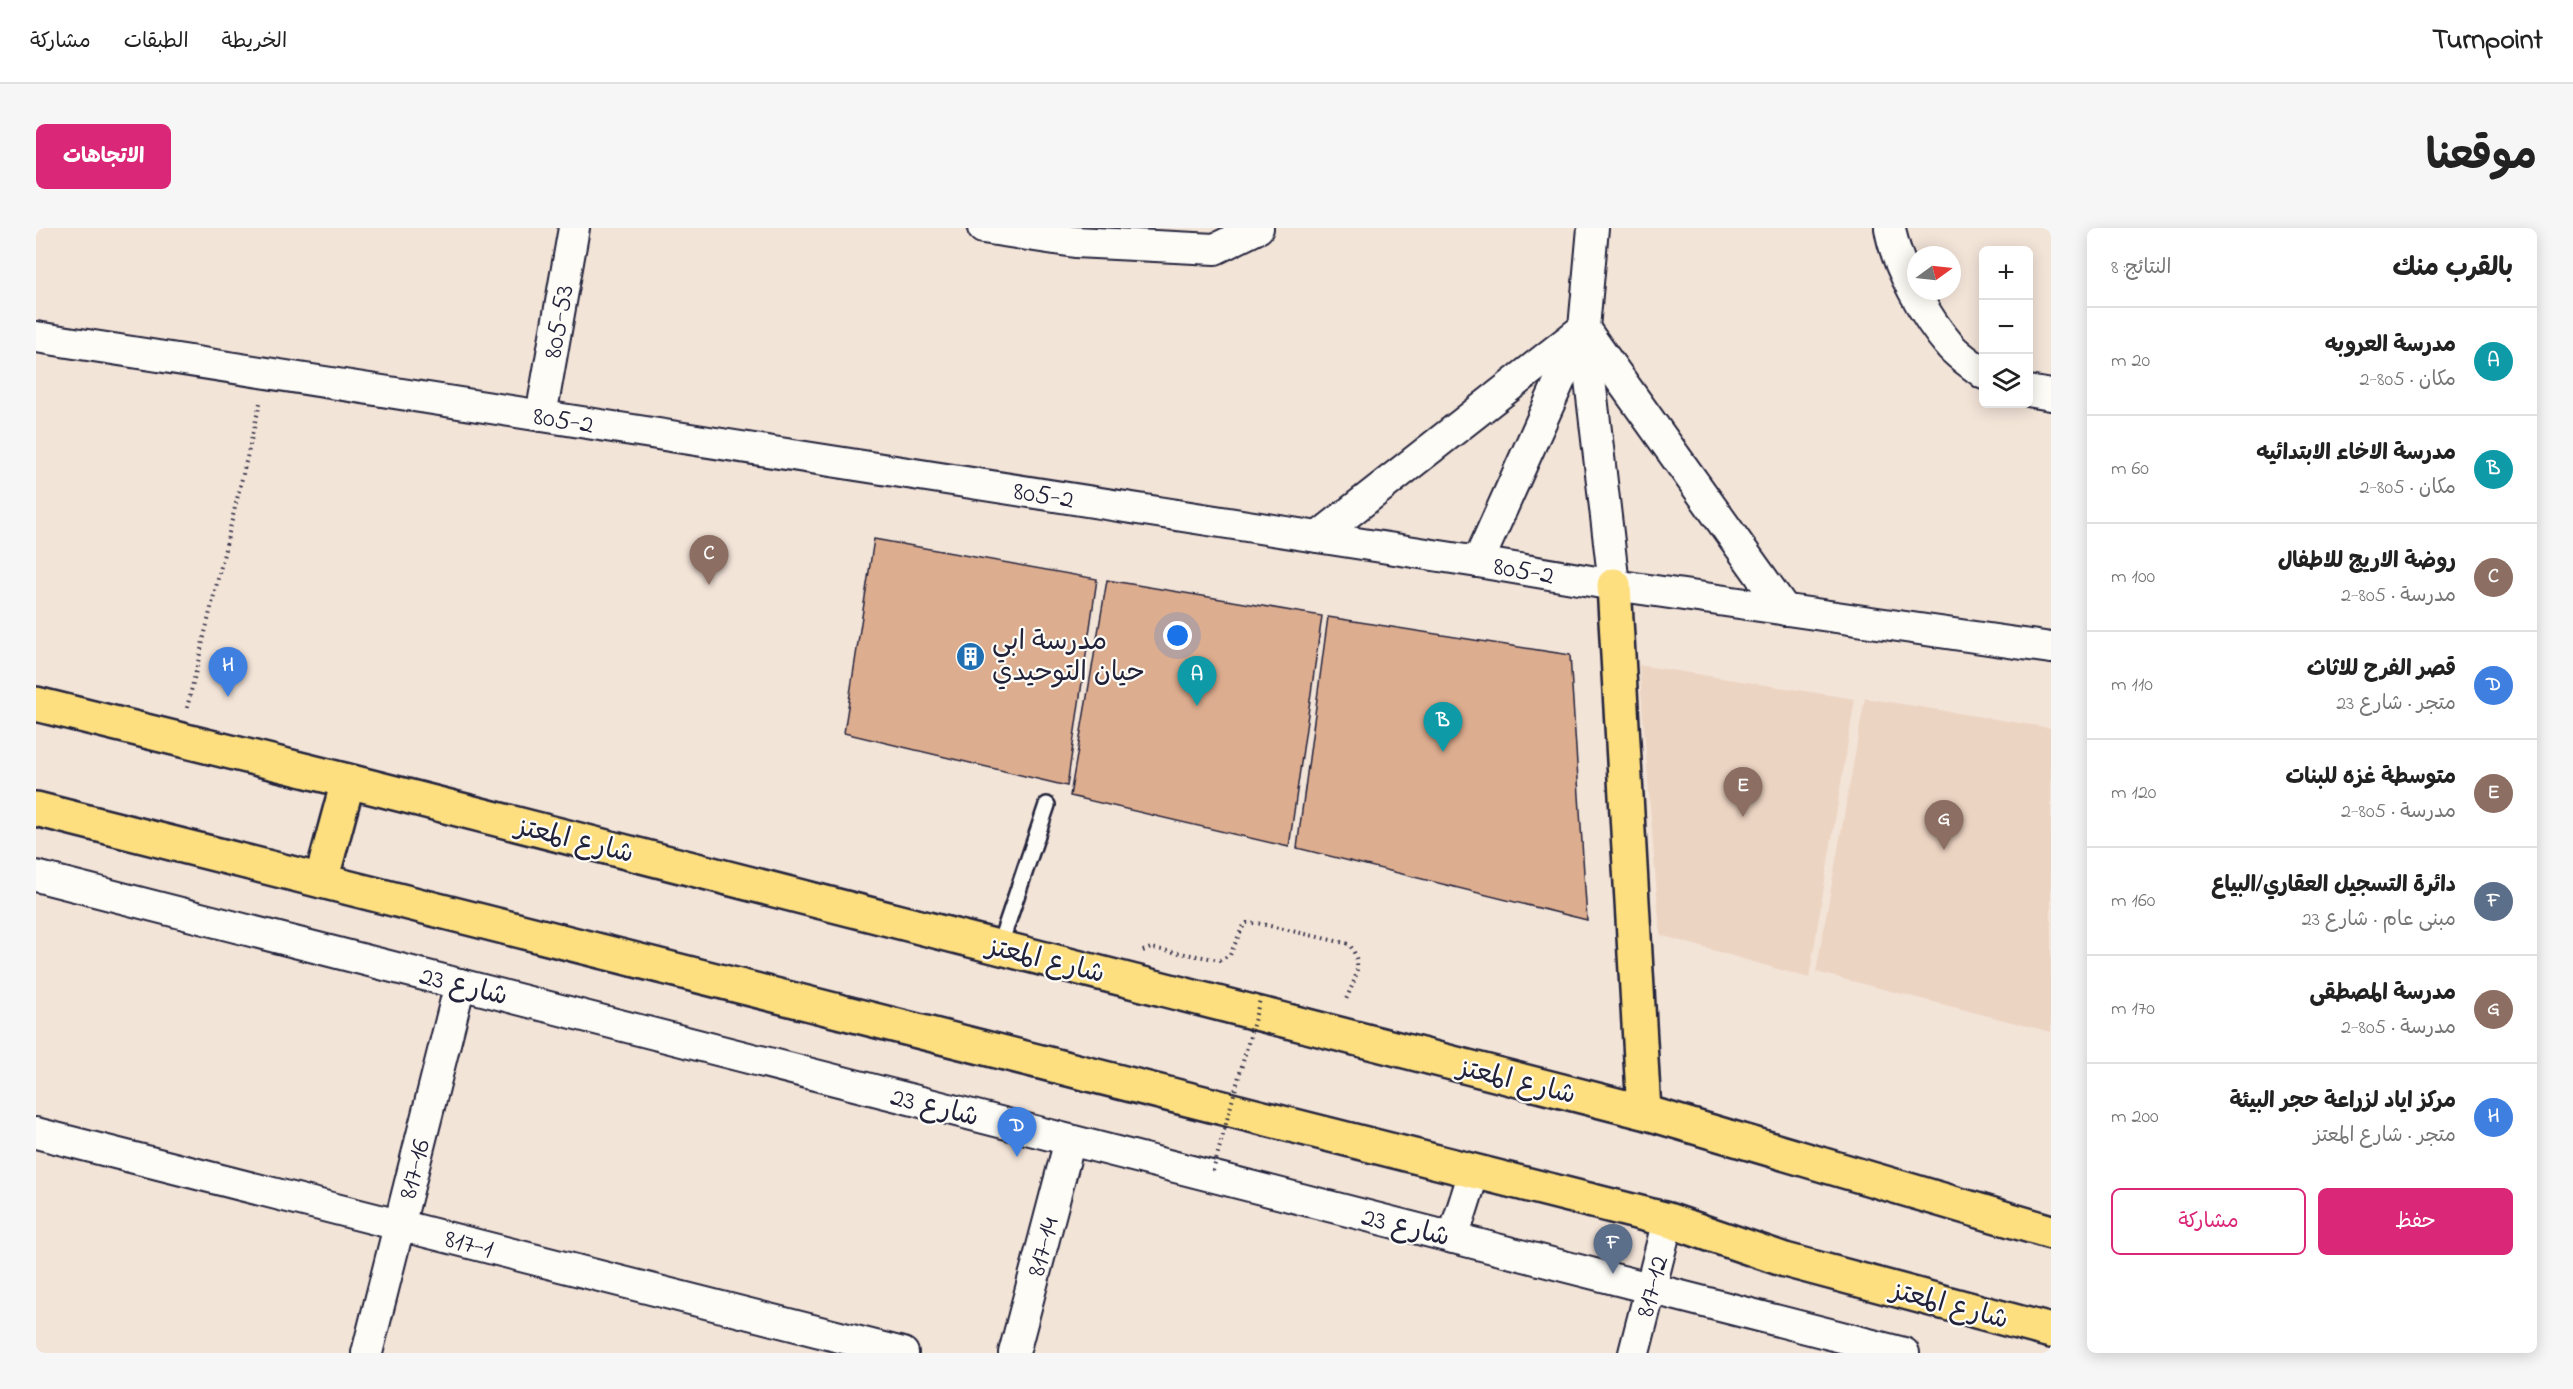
<!DOCTYPE html>
<html lang="ar">
<head>
<meta charset="utf-8">
<style>
	body { margin:0; font-family:"Indie Flower","Playpen Sans Arabic",sans-serif; background:#f6f6f6; color:#222; direction:rtl }
	.controls { position:absolute; right:18px; top:18px; display:grid; overflow:hidden; border-radius:9px; box-shadow:0 3px 15px #0003 }
	.controls button { width:54px; height:54px; display:grid; place-items:center; padding:0; border:0; border-bottom:2px solid #e0e0e0; background:#fff; color:#222; font:30px sans-serif }
	.compass { position:absolute; left:1871px; top:18px; width:54px; height:54px; border-radius:50%; background:#fff; box-shadow:0 3px 15px #0003; rotate:75deg }
	.you { position:absolute; left:1142px; top:408px; width:21px; height:21px; margin:-15px; border:4px solid #fff; border-radius:50%; background:#1a73e8; box-shadow:0 0 0 9px #1a73e833 }
	.badge { display:grid; place-items:center; width:39px; height:39px; border-radius:50%; background:#db2777; color:#fff; font-size:20px; font-weight:700 }
	.pin { position:absolute; translate:-50% -50px; filter:drop-shadow(0 2px 3px #0008) }
	.pin::after { content:''; position:absolute; top:32px; width:21px; height:18px; background:inherit; clip-path:polygon(0 0,100% 0,50% 100%) }
	.list { margin:0; padding:0; list-style:none }
	h2 { display:flex; justify-content:space-between; align-items:center; height:78px; margin:0; padding:0 24px; font-size:26px }
	h2 small { font-size:20px; font-weight:400; color:#767676 }
	.list li { display:grid; grid-template-columns:39px 1fr auto; gap:18px; align-items:center; box-sizing:border-box; height:108px; padding:0 24px; border-top:2px solid #e0e0e0 }
	.list b { display:block; font-size:22px; white-space:nowrap }
	.list p { margin:0; font-size:20px; white-space:nowrap; color:#767676 }
	.list em { font-size:20px; font-style:normal; color:#767676 }
	.actions { display:flex; gap:12px; padding:18px 24px }
	.actions a { flex:1; padding:14px 0; border:2px solid #db2777; border-radius:9px; text-align:center; font-size:21px; color:#db2777 }
	.actions .main { background:#db2777; color:#fff }
	.icon { flex:none; width:33px; height:33px; fill:none; stroke:currentColor; stroke-width:2; stroke-linecap:round; stroke-linejoin:round }
	.map { position:relative; flex:none; width:2015px; height:1125px; overflow:hidden; direction:ltr; border-radius:9px }
	header { display:flex; align-items:center; gap:36px; box-sizing:border-box; height:84px; padding:0 30px; background:#fff; border-bottom:2px solid #e0e0e0 }
	header strong { font-size:28px }
	nav { display:flex; gap:33px; margin-inline-start:auto; font-size:21px }
	.intro { display:flex; align-items:center; justify-content:space-between; box-sizing:border-box; height:144px; padding:0 36px }
	h1 { margin:0; font-size:42px }
	.button { padding:15px 27px; border-radius:9px; background:#db2777; color:#fff; font-size:21px; font-weight:700 }
	main { display:flex; gap:36px; padding:0 36px }
	aside { flex:1; background:#fff; border-radius:9px; box-shadow:0 3px 15px #0003 }
	.map>svg:first-child { display:block }
	.built { fill:#ecd4c2 }
	.building { fill:#ddad8f; stroke:#22223b; stroke-width:1.5 }
	.lines { fill:none; stroke-linecap:round; stroke-linejoin:round }
	.service-casing { stroke:#22223b; stroke-width:20 }
	.minor-casing { stroke:#22223b; stroke-width:34 }
	.primary-casing { stroke:#22223b; stroke-width:38 }
	.path { stroke:#22223b; stroke-width:4; stroke-dasharray:1.5 4.5; stroke-linecap:butt }
	.service { stroke:#fdfcf7; stroke-width:15 }
	.minor { stroke:#fdfcf7; stroke-width:30 }
	.primary { stroke:#fddf80; stroke-width:33 }
	.path-bridge { stroke:#22223b; stroke-width:4; stroke-dasharray:1.5 4.5; stroke-linecap:butt }
	.labels { text-anchor:middle; stroke-width:4.5; stroke-linejoin:round; paint-order:stroke }
	.street-label { font-size:27px; fill:#22223b; stroke:#fdfcf7 }
	.poi-label { font-size:27px; fill:#22223b; stroke:#fdfcf7; text-anchor:start }
</style>
</head>
<body>
<header>
<strong>Turnpoint</strong>
<nav><a>الخريطة</a><a>الطبقات</a><a>مشاركة</a></nav>
</header>
<div class="intro"><h1>موقعنا</h1><a class="button">الاتجاهات</a></div>
<main>
<aside>
<h2>بالقرب منك<small>النتائج: 8</small></h2>
<ul class="list">
<li><span class="badge" style="background:#0f9aa8">A</span><div><b>مدرسة العروبه</b><p>مكان · 805-2</p></div><em>20 m</em></li>
<li><span class="badge" style="background:#0f9aa8">B</span><div><b>مدرسة الاخاء الابتدائيه</b><p>مكان · 805-2</p></div><em>60 m</em></li>
<li><span class="badge" style="background:#8d6e63">C</span><div><b>روضة الاريج للاطفال</b><p>مدرسة · 805-2</p></div><em>100 m</em></li>
<li><span class="badge" style="background:#3f7fe0">D</span><div><b>قصر الفرح للاثاث</b><p>متجر · شارع 23</p></div><em>110 m</em></li>
<li><span class="badge" style="background:#8d6e63">E</span><div><b>متوسطة غزه للبنات</b><p>مدرسة · 805-2</p></div><em>120 m</em></li>
<li><span class="badge" style="background:#5c6f8a">F</span><div><b>دائرة التسجيل العقاري/البياع</b><p>مبنى عام · شارع 23</p></div><em>160 m</em></li>
<li><span class="badge" style="background:#8d6e63">G</span><div><b>مدرسة المصطقى</b><p>مدرسة · 805-2</p></div><em>170 m</em></li>
<li><span class="badge" style="background:#3f7fe0">H</span><div><b>مركز اياد لزراعة حجر البيئة</b><p>متجر · شارع المعتز</p></div><em>200 m</em></li>
</ul>
<div class="actions"><a class="main">حفظ</a><a>مشاركة</a></div>
</aside>
<div class="map">
<svg width="2015" height="1125" viewBox="0 0 2015 1125">
	<rect width="100%" height="100%" fill="#f3e4d8"/>
	<filter id="ink" filterUnits="userSpaceOnUse"><feTurbulence type="fractalNoise" baseFrequency=".0167" numOctaves="2"/><feDisplacementMap in="SourceGraphic" scale="12" xChannelSelector="R" yChannelSelector="G"/><feConvolveMatrix kernelMatrix="1 2 1 2 8 2 1 2 1" color-interpolation-filters="sRGB"/></filter>
	<g filter="url(#ink)">
		<path class="built" d="M 1603,437 L 1819,471 L 1773,750 L 1624,707 Z
			M 1829,470 L 2015,500 L 2015,804 L 1780,744 Z"/>
		<path class="building" d="M 838,311 L 1061,351 L 1031,558 L 808,505 Z
			M 1071,352 L 1286,388 L 1253,619 L 1034,568 Z
			M 1292,389 L 1534,427 L 1551,692 L 1261,620 Z"/>
		<g class="lines">
			<defs>
				<path id="service" d="M 963,719 L 1011,577"/>
				<g id="minor">
					<path d="M 947,0 L 1039,14 L 1179,21 L 1222,0"/>
					<path d="M 1557,0 L 1548,100 L 1578,357"/>
					<path d="M 1854,0 C 1860,38 1890,90 1915,119 C 1924,129 1937,137 1948,146"/>
					<path d="M 1549,102 L 1749,382"/>
					<path id="s1" d="M 0,109 L 1442,334 L 1578,357 L 2015,420"/>
					<path d="M 1992,163 L 2015,167"/>
					<path id="s2" d="M 505,188 L 538,0"/>
					<path d="M 1282,309 L 1548,100"/>
					<path d="M 1442,334 L 1545,105"/>
					<path d="M 0,648 L 1868,1125"/>
					<path id="s3" d="M 0,905 L 867,1125"/>
					<path d="M 1417,1010 L 1438,944"/>
					<path id="s4" d="M 331,1125 L 424,756"/>
					<path id="s5" d="M 978,1125 L 1034,912"/>
					<path id="s6" d="M 1598,1125 L 1632,992"/>
				</g>
				<path id="primary" d="M 1578,357 L 1608,884
					M 0,476 L 312,553 L 1608,884 L 2015,1004
					M 0,581 L 1632,992 L 1749,1032 L 2015,1103
					M 285,653 L 312,553"/>
			</defs>
			<use href="#service" class="service-casing"/>
			<use href="#minor" class="minor-casing"/>
			<use href="#primary" class="primary-casing"/>
			<path class="path" d="M 151,480 L 224,175
				M 1107,723 L 1115,720 L 1184,732 L 1194,727 L 1206,700 L 1211,695 L 1221,695 L 1313,716 C 1329,738 1318,752 1309,774"/>
			<use href="#service" class="service"/>
			<use href="#minor" class="minor"/>
			<use href="#primary" class="primary"/>
			<path class="path-bridge" d="M 1177,943 L 1225,768"/>
		</g>
	</g>
	<defs>
		<symbol id="building-disc" viewBox="-11 -11 22 22"><circle r="9.5" fill="#1f6fb2" stroke="#fdfcf7"/><path d="M-4-6H4V6H1V3H-1V6H-4ZM-2.5-4.3h1.7v1.8h-1.7ZM.8-4.3h1.7v1.8H.8ZM-2.5-1h1.7V.8h-1.7ZM.8-1h1.7V.8H.8Z" fill="#fff"/></symbol>
	</defs>
	<g fill-rule="evenodd">
		<use href="#building-disc" x="918" y="412" width="33" height="33"/>
	</g>
	<g class="labels">
		<g class="street-label">
			<text dy="9" stroke="none"><textPath href="#s2" startOffset="96">805-53</textPath></text>
			<text dy="9" stroke="none"><textPath href="#s1" startOffset="534">805-2</textPath></text>
			<text dy="9" stroke="none"><textPath href="#s1" startOffset="1020">805-2</textPath></text>
			<text dy="9" stroke="none"><textPath href="#s1" startOffset="1506">805-2</textPath></text>
			<text transform="translate(539 611) rotate(14)" y="9">شارع المعتز</text>
			<text transform="translate(1010 731) rotate(14)" y="9">شارع المعتز</text>
			<text transform="translate(428 757) rotate(14)" y="9">شارع 23</text>
			<text transform="translate(1481 852) rotate(14)" y="9">شارع المعتز</text>
			<text transform="translate(899 878) rotate(14)" y="9">شارع 23</text>
			<text dy="9" stroke="none"><textPath href="#s4" startOffset="190">817-16</textPath></text>
			<text transform="translate(1370 998) rotate(14)" y="9">شارع 23</text>
			<text dy="9" stroke="none"><textPath href="#s3" startOffset="447">817-1</textPath></text>
			<text dy="9" stroke="none"><textPath href="#s5" startOffset="110">817-14</textPath></text>
			<text dy="9" stroke="none"><textPath href="#s6" startOffset="69">817-12</textPath></text>
			<text transform="translate(1914 1076) rotate(15)" y="9">شارع المعتز</text>
		</g>
		<g class="poi-label">
			<text x="956" y="421">مدرسة ابي<tspan x="956" dy="31">حيان التوحيدي</tspan></text>
		</g>
	</g>
</svg>
<div class="controls">
<button>+</button>
<button>−</button>
<button><svg class="icon" aria-label="layers" viewBox="0 0 24 24"><path d="M12 4l9 5-9 5-9-5zM3 14l9 5 9-5"/></svg></button>
</div>
<svg class="compass" viewBox="-18 -18 36 36"><path d="M0-13l5 13h-10z" fill="#e53935"/><path d="M0 13l5-13h-10z" fill="#767676"/></svg>
<div class="you"></div>
<div class="pin badge" style="left:1161px;top:478px;background:#0f9aa8">A</div>
<div class="pin badge" style="left:1407px;top:524px;background:#0f9aa8">B</div>
<div class="pin badge" style="left:673px;top:357px;background:#8d6e63">C</div>
<div class="pin badge" style="left:981px;top:929px;background:#3f7fe0">D</div>
<div class="pin badge" style="left:1707px;top:589px;background:#8d6e63">E</div>
<div class="pin badge" style="left:1577px;top:1046px;background:#5c6f8a">F</div>
<div class="pin badge" style="left:1908px;top:622px;background:#8d6e63">G</div>
<div class="pin badge" style="left:192px;top:469px;background:#3f7fe0">H</div>
</div>
</main>
</body>
</html>
